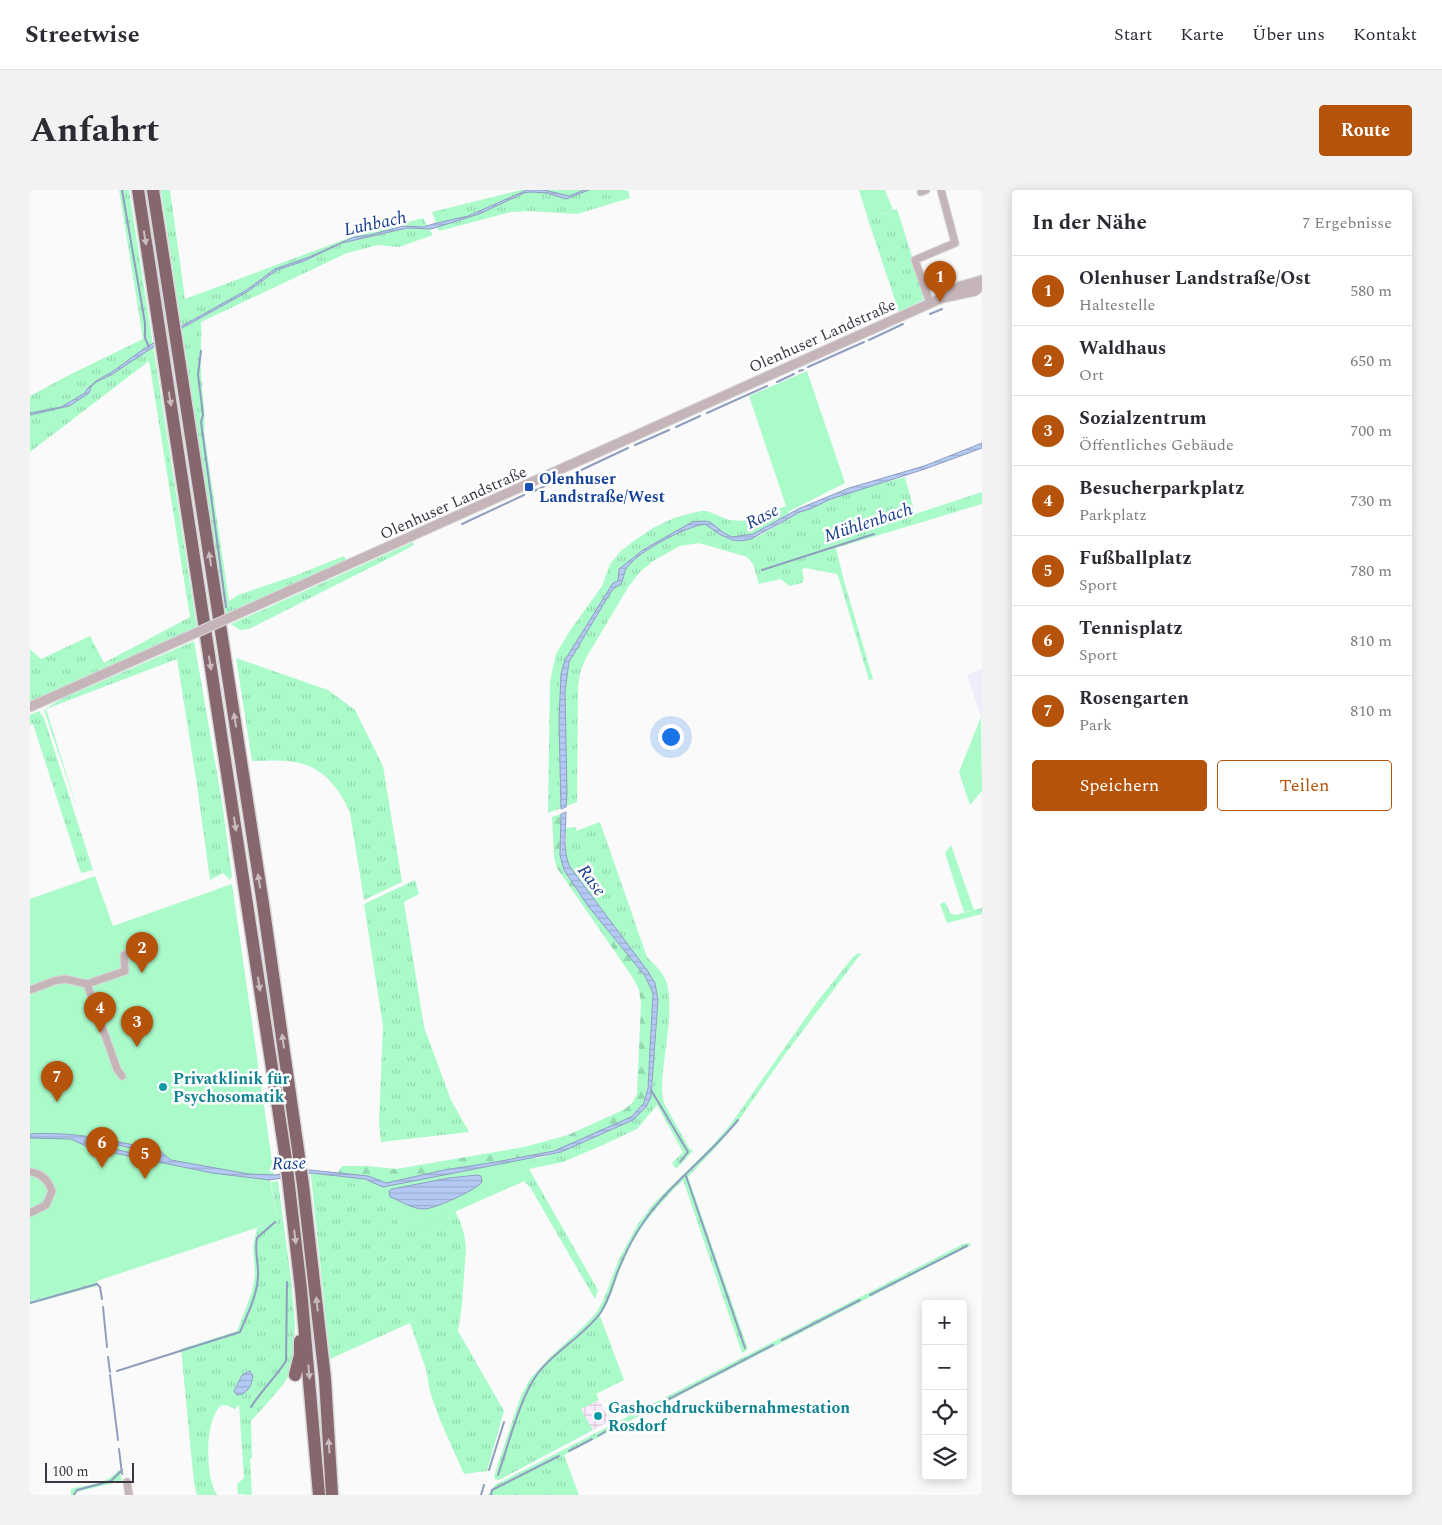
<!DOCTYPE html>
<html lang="de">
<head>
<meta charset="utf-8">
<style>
	body { margin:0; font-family:Spectral,serif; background:#f2f2f3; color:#2b2b33 }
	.controls { position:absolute; right:15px; bottom:15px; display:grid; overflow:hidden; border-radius:5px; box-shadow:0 2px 12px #0003 }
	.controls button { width:45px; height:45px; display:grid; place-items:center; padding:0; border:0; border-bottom:1px solid #e1e1e2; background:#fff; color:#2b2b33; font:25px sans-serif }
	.scale { position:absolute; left:15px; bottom:12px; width:89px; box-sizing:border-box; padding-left:5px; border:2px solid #3a3743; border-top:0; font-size:14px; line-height:18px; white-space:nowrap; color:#3a3743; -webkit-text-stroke:4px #fff; paint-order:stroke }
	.you { position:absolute; left:640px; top:546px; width:18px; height:18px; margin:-12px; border:4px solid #fff; border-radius:50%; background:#1a73e8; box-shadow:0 0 0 8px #1a73e833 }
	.badge { display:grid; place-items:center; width:32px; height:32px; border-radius:50%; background:#b45309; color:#fff; font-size:16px; font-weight:700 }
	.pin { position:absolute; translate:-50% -41px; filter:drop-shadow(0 1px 2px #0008) }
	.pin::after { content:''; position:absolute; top:26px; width:18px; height:15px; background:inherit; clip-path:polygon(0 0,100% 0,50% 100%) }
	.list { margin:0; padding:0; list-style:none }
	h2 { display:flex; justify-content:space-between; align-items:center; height:65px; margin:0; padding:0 20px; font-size:21px }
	h2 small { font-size:16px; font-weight:400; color:#7c7c81 }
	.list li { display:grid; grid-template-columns:32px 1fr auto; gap:15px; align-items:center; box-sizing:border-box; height:70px; padding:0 20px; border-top:1px solid #e1e1e2 }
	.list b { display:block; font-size:19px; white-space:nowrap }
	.list p { margin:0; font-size:16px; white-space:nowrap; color:#7c7c81 }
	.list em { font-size:16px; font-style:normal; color:#7c7c81 }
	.actions { display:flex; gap:10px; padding:15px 20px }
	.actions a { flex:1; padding:11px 0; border:1px solid #b45309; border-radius:5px; text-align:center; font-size:18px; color:#b45309 }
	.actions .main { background:#b45309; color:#fff }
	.icon { flex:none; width:28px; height:28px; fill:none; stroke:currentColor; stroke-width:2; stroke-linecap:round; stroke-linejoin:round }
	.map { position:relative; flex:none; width:952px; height:1305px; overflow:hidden; border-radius:5px }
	header { display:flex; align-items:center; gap:30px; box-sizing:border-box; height:70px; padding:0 25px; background:#fff; border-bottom:1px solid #e1e1e2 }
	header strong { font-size:24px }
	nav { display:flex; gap:28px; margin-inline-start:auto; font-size:18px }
	.intro { display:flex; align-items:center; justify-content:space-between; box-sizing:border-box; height:120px; padding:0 30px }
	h1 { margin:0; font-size:35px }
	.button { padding:12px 22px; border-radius:5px; background:#b45309; color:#fff; font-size:18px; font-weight:700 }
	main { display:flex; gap:30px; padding:0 30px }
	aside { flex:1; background:#fff; border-radius:5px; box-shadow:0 2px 12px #0003 }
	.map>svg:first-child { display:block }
	.built { fill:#efecfb }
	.industrial { fill:url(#industrial-grid) }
	.grass { fill:url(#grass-tufts) }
	.forest { fill:url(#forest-firs) }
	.green { fill:#aafaca }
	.water { fill:url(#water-rules); stroke:#8f9ebf; fill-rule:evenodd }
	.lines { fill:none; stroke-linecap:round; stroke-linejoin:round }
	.stream { stroke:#8f9ebf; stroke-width:2 }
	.minor-casing { stroke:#d7d7d9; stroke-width:9 }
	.tertiary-casing { stroke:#d7d7d9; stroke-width:11 }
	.motorway-casing { stroke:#d7d7d9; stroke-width:15 }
	.minor { stroke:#c5b5b8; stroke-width:7 }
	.tertiary { stroke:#c5b5b8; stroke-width:9 }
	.motorway { stroke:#86676e; stroke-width:12 }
	.tertiary-bridge-casing { stroke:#d7d7d9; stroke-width:11; stroke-linecap:butt }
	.tertiary-bridge { stroke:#c5b5b8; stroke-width:9 }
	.oneway { fill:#c9bbbe }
	.transit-dot { fill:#1a4fb4; stroke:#fff; stroke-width:2 }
	.culture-dot { fill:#0f9aa8; stroke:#fff; stroke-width:2 }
	.labels { text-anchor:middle; stroke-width:5; stroke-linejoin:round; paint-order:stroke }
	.street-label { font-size:16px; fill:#3a3743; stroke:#fff }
	.transit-label { font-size:16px; font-weight:bold; fill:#164399; stroke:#fff; text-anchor:start }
	.culture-label { font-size:16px; font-weight:bold; fill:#0d838f; stroke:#fff; text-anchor:start }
	.water-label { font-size:18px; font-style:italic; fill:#183d8b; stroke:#fff }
</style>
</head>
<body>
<header>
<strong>Streetwise</strong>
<nav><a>Start</a><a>Karte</a><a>Über uns</a><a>Kontakt</a></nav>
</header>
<div class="intro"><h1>Anfahrt</h1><a class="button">Route</a></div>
<main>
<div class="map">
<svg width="952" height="1305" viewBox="0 0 952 1305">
	<defs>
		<pattern id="industrial-grid" width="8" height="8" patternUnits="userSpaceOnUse" patternTransform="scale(1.25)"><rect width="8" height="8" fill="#faeafd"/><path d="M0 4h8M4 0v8" fill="none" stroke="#d7c9da"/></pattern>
		<pattern id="grass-tufts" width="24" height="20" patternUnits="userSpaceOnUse" patternTransform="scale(1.25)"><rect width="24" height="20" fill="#aafaca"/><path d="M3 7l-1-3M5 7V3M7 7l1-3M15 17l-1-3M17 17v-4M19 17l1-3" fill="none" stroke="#93d7af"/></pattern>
		<pattern id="forest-firs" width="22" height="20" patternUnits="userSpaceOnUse" patternTransform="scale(1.25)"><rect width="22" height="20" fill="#aafaca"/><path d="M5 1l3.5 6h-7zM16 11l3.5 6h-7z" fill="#93d7af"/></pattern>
		<pattern id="water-rules" width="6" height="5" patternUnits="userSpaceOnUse" patternTransform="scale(1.25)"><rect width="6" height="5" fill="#b4caf4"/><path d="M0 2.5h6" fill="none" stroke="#9caed2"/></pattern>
	</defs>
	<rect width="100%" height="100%" fill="#fafafa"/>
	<path class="built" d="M 952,479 L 952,530 L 937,485 Z"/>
	<path class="industrial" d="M 569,1210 L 580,1231 L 563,1240 L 550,1219 Z"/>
	<path class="grass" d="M 89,0 L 99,0 L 167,438 L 0,514 L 0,459 L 11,469 L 60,446 L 74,473 L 160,427 L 119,171 L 0,262 L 0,206 L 39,185 L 113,149 Z
		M 131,0 L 140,0 L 155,109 L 324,46 L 393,28 L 403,45 L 369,57 L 348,55 L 317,63 L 171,132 C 172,149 170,166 171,183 C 172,203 176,222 174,242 L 199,411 L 208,405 L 264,386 L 314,366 L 317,372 L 195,426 Z
		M 491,0 L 593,0 L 598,1 L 600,8 L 547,24 L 498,21 L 481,22 L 409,41 L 402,22 Z
		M 867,19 L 895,107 L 893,110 L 869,122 L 838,29 Z
		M 875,287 L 885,324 L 952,302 L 952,314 L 806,358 L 814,391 L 843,489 L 839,490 L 809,389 L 807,384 L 775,378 L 772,379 L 774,389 L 772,393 L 759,396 L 751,389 L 729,394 L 723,374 L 717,367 L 669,353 L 650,356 L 623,371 L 610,382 L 599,396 L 556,468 L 550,483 L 548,497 L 547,612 L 518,623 L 520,492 L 523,477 L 526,464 L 541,439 L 572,396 L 580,374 L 591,361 L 605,350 L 623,338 L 644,328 L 670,321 L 677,321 L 699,330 L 717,331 L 756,316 L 759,324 C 743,333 721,351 702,347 C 691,344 685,334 675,331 L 675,334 L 689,344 L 702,350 L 711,351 L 729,346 L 770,322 L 780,319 L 801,309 L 822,301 Z
		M 383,352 L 384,355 L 377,359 L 219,439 L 210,440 L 201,434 Z
		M 164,451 L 192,612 L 202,686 L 200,690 L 193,683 L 180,690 L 167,595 L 147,469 L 16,519 L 48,621 L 14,520 L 31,509 Z
		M 206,468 L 298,500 L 325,520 L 353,576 L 372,692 L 334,710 L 320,623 C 312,603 296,580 273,574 C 258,569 238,571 222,571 Z
		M 9,521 L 14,528 L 63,680 L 51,683 L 3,534 L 0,535 L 0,525 Z
		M 570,632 L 617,767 C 624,774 632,781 636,791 C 646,820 631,871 632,903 L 634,913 L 659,958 L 663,961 L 646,979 L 642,973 L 653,962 L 627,915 L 607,939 L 573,955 L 533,972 L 499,979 L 568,1100 L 565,1109 L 500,997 L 494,991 L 504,969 L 531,962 L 603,930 L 616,917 L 621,907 L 628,810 L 625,793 L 617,780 L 540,677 L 536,668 L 536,638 L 546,637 L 546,641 Z
		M 385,690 L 389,704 L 374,712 L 394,837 L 421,910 L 439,942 L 351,952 L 349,933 L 353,836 L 334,714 Z
		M 915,712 L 920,723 L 925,725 L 952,718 L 952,724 L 917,733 L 910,714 Z
		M 828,763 L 832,765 L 829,766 L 753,867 L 711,927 L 689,954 L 658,987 L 718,1159 L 712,1163 L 653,990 C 631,1012 610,1035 597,1063 C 587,1084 582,1107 570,1126 L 594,1190 L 566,1204 L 569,1210 L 551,1219 L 563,1240 L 469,1290 L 465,1289 L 464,1286 L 490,1208 L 500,1189 L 519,1168 L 553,1137 L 566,1123 L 573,1111 L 589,1069 L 608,1034 L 625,1012 L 681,957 L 700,935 L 787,812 L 823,767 Z
		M 538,945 L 545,952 L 524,961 L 504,965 L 494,957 Z
		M 281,986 L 329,994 L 355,1008 L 374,1043 L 425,1021 L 430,1031 L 434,1044 L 436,1057 L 432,1115 L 428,1141 L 474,1221 L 457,1281 L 434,1284 L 410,1230 L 400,1202 L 396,1179 L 380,1133 L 300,1169 Z
		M 248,991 L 261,1089 L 265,1134 L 263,1163 L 259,1185 L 253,1195 L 221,1231 L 222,1268 L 220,1269 L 222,1305 L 208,1304 L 207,1294 L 214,1288 L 209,1215 L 205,1219 L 199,1216 L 192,1215 C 174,1227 175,1289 187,1305 L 167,1305 L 164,1293 L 151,1159 L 207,1141 L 222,1102 L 225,1085 L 223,1056 L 227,1038 L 247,1031 L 241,992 Z
		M 939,1053 L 941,1055 L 534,1265 L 549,1305 L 458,1305 L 465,1295 L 933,1054 Z
		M 67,1091 L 67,1096 L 0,1114 L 0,1110 Z
		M 89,1279 L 92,1291 L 46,1302 L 46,1305 L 41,1305 L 41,1299 C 56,1295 80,1294 89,1279 Z"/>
	<path class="forest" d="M 531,624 L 530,665 L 534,680 L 558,716 L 615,786 L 623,803 L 619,888 L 614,913 L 601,927 L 545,952 L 538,945 L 595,919 L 603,912 L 607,904 L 611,813 L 609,800 L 603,788 L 527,678 L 524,667 L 522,627 Z
		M 494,957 L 504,965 L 504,969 L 494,991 L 374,1044 L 355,993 L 338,986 L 308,983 L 312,976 L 338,976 L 366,979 Z"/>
	<path class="green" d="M 829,0 L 855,0 L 863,20 L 838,29 Z
		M 777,181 L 815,293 L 758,322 L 719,206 Z
		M 951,527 L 952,601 L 940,615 L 929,582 Z
		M 921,655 L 944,720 L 934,722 L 915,663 Z
		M 65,686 L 83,736 L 202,694 L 244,985 L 240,990 L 247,1031 L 67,1091 L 0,1110 L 0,709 Z
		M 504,965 L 504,969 L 494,991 L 374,1044 L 355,1008 L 329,994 L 286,989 L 281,986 L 280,980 L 338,986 L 356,993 L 414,980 Z"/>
	<path class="water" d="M 497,0 L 514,0 L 539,6 L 554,0 L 559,0 L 536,9 L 517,3 L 500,2 L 494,3 L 449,24 L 401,39 L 377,38 L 312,53 L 274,71 L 247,80 L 217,102 L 152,138 L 81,185 L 66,192 L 61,197 L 59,203 L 39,216 L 0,225 L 0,223 L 31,217 L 55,203 L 58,198 L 66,191 L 82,182 L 115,158 L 152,136 L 215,101 L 245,79 L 279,67 L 324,47 L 340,45 L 373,36 L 393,37 L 403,34 L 438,26 Z
		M 952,253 L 952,258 L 895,279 L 801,309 L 780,319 L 770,322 L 721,349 L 711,351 L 702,350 L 689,344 L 675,334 C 655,337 611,360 598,376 C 594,380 594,388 591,394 L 583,399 L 579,405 L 539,472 L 535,501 L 537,604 L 536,617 L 531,619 L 529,530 L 531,484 L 535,470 L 583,393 L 588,391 L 589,379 L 613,360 L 662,332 L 675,331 L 680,332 L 694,343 L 702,347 L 723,344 L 768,319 L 819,298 L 894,276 Z
		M 536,622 C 536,641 532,660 540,677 L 617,780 L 625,793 L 628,810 L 621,907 L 616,917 L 603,930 L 531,962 L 353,997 L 335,989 L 281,983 L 240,990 L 182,983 L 60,958 L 41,949 L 0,948 L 0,944 C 44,941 87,951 130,961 L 141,970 L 219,984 L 244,985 L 280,980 L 338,986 L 356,993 L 414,980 L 466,972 L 524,961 L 601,927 L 614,913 L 618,898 L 623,803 L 615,786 L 558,716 L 534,680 L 530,665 L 531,624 ZM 57,948 L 128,964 L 130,968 L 129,969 L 56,953 L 54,951 Z
		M 447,985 L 451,986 L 452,992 C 446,1000 405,1019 394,1019 C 382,1019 371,1011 360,1007 L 359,1001 L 362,999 L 419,988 Z
		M 220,1181 L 223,1186 C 222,1195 217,1205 207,1205 L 204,1201 L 212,1185 Z"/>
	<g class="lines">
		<path class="stream" d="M 92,0 L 115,133 L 115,148 L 119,157
			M 900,124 L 912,119
			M 839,150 L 873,134
			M 171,161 L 168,184 L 173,225 L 171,232 L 196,417
			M 778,177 L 834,152
			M 769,181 L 773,180
			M 747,192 L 764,184
			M 677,223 L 737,196
			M 646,237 L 670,226
			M 605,255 L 639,240
			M 547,282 L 598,258
			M 502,302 L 539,285
			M 432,334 L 494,305
			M 732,380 L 844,344
			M 621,900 L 658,962 L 650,972
			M 656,986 L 715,1158
			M 840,1105 L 937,1056
			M 0,1113 L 67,1094 L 70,1097 L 72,1109
			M 73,1117 L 77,1157
			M 752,1150 L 830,1110
			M 78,1167 L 80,1182
			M 87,1181 L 210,1142 C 217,1125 227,1106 228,1087 C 229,1073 224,1062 227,1048 L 245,1032
			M 80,1185 L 88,1250
			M 221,1217 C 231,1201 245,1188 256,1171 L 257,1092
			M 614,1222 L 743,1155
			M 583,1237 L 592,1233
			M 568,1246 L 578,1240
			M 89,1259 L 92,1284
			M 539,1261 L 562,1249
			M 459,1280 L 474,1232
			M 468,1285 C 478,1256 490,1207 508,1183 C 526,1160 554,1146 571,1122 C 579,1110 582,1097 587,1083 C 594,1066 602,1048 613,1033 C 639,994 679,966 708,930
			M 44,1305 L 47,1300 L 81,1291 L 92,1280
			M 451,1305 L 454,1295
			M 461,1305 L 462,1300 L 529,1266"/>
		<defs>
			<path id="minor" d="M 891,2 L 896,0
				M 900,113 L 885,70 L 925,53 L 911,0
				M 57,794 L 87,879 L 92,886
				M 0,800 L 24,791 L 35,789 L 57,794 L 95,781 L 94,765 L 118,756
				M 0,982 C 11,983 18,990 22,1001 L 16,1015 L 0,1023
				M 97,1292 L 99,1305"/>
			<path id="tertiary" d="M 918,104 L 931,96 L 952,90
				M 210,423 L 912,108 L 945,101 L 952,95
				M 0,517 L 150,450"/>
			<path id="motorway" d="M 108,0 L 256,970 L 271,1099 L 289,1305
				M 123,0 L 233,714 L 273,995 L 295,1189 L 302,1305
				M 265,1185 L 270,1165 L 270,1151"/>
		</defs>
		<use href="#minor" class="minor-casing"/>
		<use href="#tertiary" class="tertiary-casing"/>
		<use href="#motorway" class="motorway-casing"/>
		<use href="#minor" class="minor"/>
		<use href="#tertiary" class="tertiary"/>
		<use href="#motorway" class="motorway"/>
		<defs>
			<path id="tertiary-bridge" d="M 150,450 L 210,423"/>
		</defs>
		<use href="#tertiary-bridge" class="tertiary-bridge-casing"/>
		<use href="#tertiary-bridge" class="tertiary-bridge"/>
	</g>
	<defs><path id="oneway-solid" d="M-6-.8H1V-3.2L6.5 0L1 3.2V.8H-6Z" transform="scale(1.25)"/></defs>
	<g class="oneway">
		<use href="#oneway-solid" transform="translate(115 48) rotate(81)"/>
		<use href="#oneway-solid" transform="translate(140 209) rotate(81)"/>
		<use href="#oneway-solid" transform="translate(180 369) rotate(-99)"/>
		<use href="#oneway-solid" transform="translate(180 473) rotate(81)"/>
		<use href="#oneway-solid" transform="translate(205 530) rotate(-99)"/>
		<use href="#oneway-solid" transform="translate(205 634) rotate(81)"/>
		<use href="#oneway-solid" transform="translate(229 691) rotate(-99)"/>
		<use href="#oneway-solid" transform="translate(229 794) rotate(81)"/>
		<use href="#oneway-solid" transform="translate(253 851) rotate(-98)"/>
		<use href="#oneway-solid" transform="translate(265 1047) rotate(83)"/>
		<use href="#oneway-solid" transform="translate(287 1114) rotate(-96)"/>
		<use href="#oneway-solid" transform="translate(279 1182) rotate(85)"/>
		<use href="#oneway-solid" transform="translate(299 1256) rotate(-94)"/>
	</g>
	<rect class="transit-dot" x="494" y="292" width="10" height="10" rx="2.5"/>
	<g class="culture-dot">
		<circle cx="133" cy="897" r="5"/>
		<circle cx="568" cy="1226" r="5"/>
	</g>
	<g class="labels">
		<g class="street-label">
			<text transform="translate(792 145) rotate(-24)" y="6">Olenhuser Landstraße</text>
			<text transform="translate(423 312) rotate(-24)" y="6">Olenhuser Landstraße</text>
		</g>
		<g class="transit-label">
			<text x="509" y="294">Olenhuser<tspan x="509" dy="18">Landstraße/West</tspan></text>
		</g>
		<g class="culture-label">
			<text x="143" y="894">Privatklinik für<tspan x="143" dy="18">Psychosomatik</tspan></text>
			<text x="578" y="1223">Gashochdruckübernahmestation<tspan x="578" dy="18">Rosdorf</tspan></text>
		</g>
		<g class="water-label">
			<text transform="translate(345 33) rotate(-12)" y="6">Luhbach</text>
			<text transform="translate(732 326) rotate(-27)" y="6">Rase</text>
			<text transform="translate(838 332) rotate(-18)" y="6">Mühlenbach</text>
			<text transform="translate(562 690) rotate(53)" y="6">Rase</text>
			<text transform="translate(259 973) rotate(-2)" y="6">Rase</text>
		</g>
	</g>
</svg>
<div class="controls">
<button>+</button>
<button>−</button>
<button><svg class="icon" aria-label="locate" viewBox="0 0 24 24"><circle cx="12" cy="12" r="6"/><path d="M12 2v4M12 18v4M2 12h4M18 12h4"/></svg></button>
<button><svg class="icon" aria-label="layers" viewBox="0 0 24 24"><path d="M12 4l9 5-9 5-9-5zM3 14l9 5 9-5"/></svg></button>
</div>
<div class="scale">100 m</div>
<div class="you"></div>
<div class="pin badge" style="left:910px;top:112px">1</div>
<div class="pin badge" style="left:112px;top:783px">2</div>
<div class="pin badge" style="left:107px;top:857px">3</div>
<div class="pin badge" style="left:70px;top:843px">4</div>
<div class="pin badge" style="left:115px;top:989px">5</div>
<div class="pin badge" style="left:72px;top:978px">6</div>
<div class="pin badge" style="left:27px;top:912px">7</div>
</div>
<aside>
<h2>In der Nähe<small>7 Ergebnisse</small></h2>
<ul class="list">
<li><span class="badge">1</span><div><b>Olenhuser Landstraße/Ost</b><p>Haltestelle</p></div><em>580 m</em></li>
<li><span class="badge">2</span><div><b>Waldhaus</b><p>Ort</p></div><em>650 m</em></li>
<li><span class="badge">3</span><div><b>Sozialzentrum</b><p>Öffentliches Gebäude</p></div><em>700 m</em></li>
<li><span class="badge">4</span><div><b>Besucherparkplatz</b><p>Parkplatz</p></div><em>730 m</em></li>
<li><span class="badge">5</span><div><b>Fußballplatz</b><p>Sport</p></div><em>780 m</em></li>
<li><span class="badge">6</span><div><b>Tennisplatz</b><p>Sport</p></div><em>810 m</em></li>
<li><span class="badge">7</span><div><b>Rosengarten</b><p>Park</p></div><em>810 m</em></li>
</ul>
<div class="actions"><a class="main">Speichern</a><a>Teilen</a></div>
</aside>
</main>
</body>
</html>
